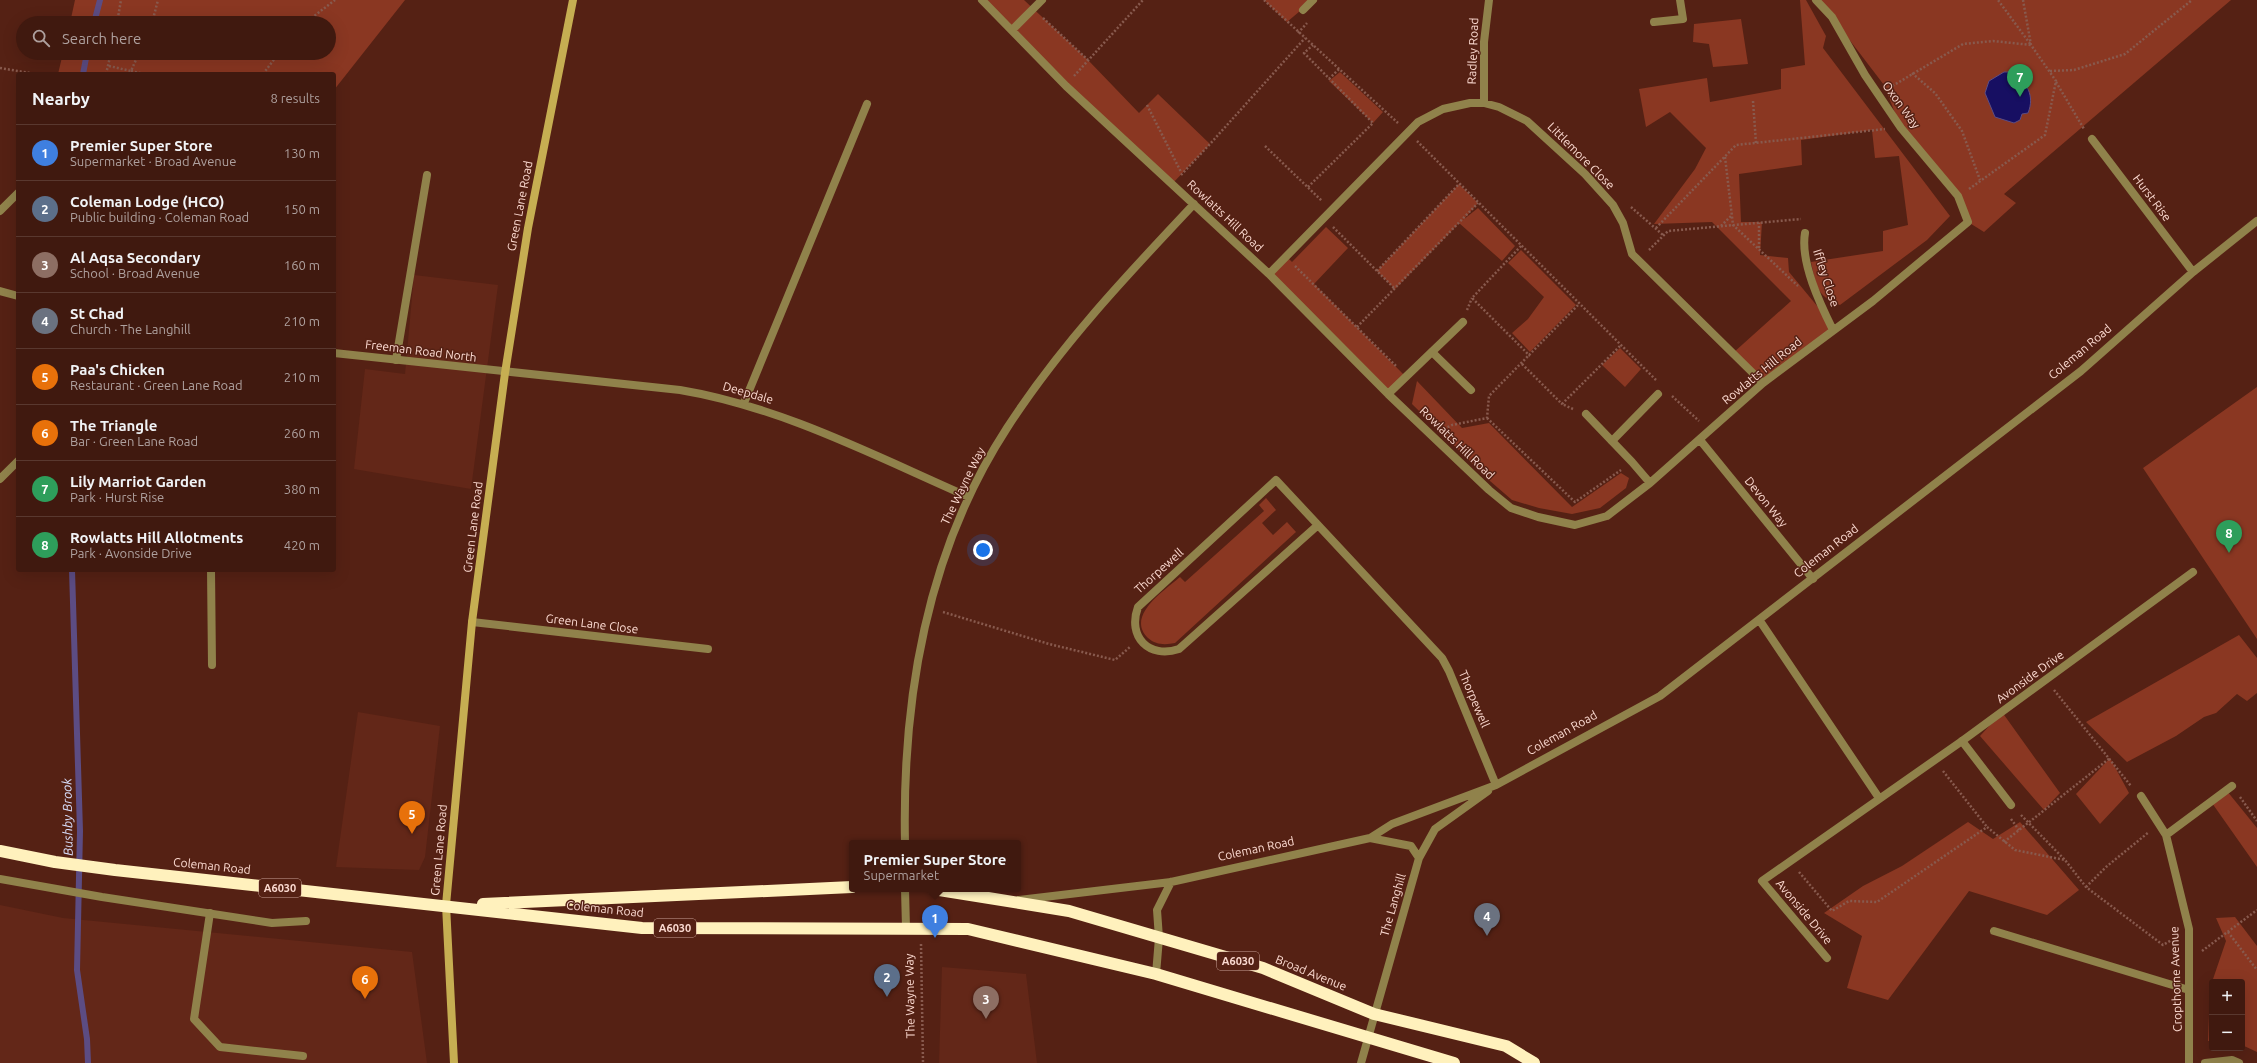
<!DOCTYPE html>
<html lang="en">
<head>
<meta charset="utf-8">
<style>
	body { margin:0; font-family:Ubuntu,sans-serif; background:#4b261d; color:#f1f3f6 }
	.controls { position:absolute; right:12px; bottom:12px; display:grid; overflow:hidden; border-radius:4px; box-shadow:0 4px 16px #0002 }
	.controls button { width:36px; height:36px; display:grid; place-items:center; padding:0; border:0; border-bottom:1px solid #59382f; background:#40190f; color:#f1f3f6; font:20px sans-serif }
	.you { position:absolute; left:983px; top:550px; width:14px; height:14px; margin:-10px; border:3px solid #fff; border-radius:50%; background:#1a73e8; box-shadow:0 0 0 6px #1a73e833 }
	.badge { display:grid; place-items:center; width:26px; height:26px; border-radius:50%; background:#b45309; color:#fff; font-size:13px; font-weight:700 }
	.pin { position:absolute; translate:-50% -33px; filter:drop-shadow(0 1px 2px #0008) }
	.pin::after { content:''; position:absolute; top:21px; width:14px; height:12px; background:inherit; clip-path:polygon(0 0,100% 0,50% 100%) }
	.popup { position:absolute; left:849px; top:840px; width:172px; height:52px; box-sizing:border-box; display:grid; place-content:center; border-radius:4px; background:#40190f; filter:drop-shadow(0 1px 3px #0005); font-size:13px; white-space:nowrap; color:#aea09e }
	.popup b { font-size:15px; color:#f1f3f6 }
	.popup::after { content:''; position:absolute; left:50%; top:100%; margin-left:-8px; border:8px solid transparent; border-top-color:#40190f }
	.list { margin:0; padding:0; list-style:none }
	h2 { display:flex; justify-content:space-between; align-items:center; height:52px; margin:0; padding:0 16px; font-size:17px }
	h2 small { font-size:13px; font-weight:400; color:#aea09e }
	.list li { display:grid; grid-template-columns:26px 1fr auto; gap:12px; align-items:center; box-sizing:border-box; height:56px; padding:0 16px; border-top:1px solid #59382f }
	.list b { display:block; font-size:15px; white-space:nowrap }
	.list p { margin:0; font-size:13px; white-space:nowrap; color:#aea09e }
	.list em { font-size:13px; font-style:normal; color:#aea09e }
	.icon { flex:none; width:22px; height:22px; fill:none; stroke:currentColor; stroke-width:2; stroke-linecap:round; stroke-linejoin:round }
	.map { position:relative; flex:none; width:2257px; height:1063px; overflow:hidden }
	.search { position:absolute; background:#40190f; box-shadow:0 4px 16px #0002; left:16px; top:16px; width:320px; height:44px; display:flex; align-items:center; gap:10px; box-sizing:border-box; padding:0 14px; border-radius:22px; color:#aea09e; font-size:15px }
	.panel { position:absolute; background:#40190f; box-shadow:0 4px 16px #0002; left:16px; top:72px; width:320px; height:500px; border-radius:4px }
	.map>svg:first-child { display:block }
	.built { fill:#632718 }
	.green { fill:#8a3722 }
	.water { fill:#170f62; stroke:#5c4c83 }
	.lines { fill:none; stroke-linecap:round; stroke-linejoin:round }
	.stream { stroke:#5c4c83; stroke-width:6 }
	.path { stroke:#885a4e; stroke-width:2.5; stroke-dasharray:2 2; stroke-linecap:butt }
	.lane { stroke:#90824b; stroke-width:8 }
	.street { stroke:#90824b; stroke-width:8 }
	.secondary { stroke:#c6ae52; stroke-width:8 }
	.highway { stroke:#fff1bd; stroke-width:12 }
	.labels { text-anchor:middle; stroke-width:3; stroke-linejoin:round; paint-order:stroke }
	.shield { fill:#552114; stroke:#caa298; stroke-width:1 }
	.shield-label { font-size:11px; font-weight:bold; fill:#fcdad1 }
	.street-label { font-size:12px; fill:#fcdad1; stroke:#552114 }
	.water-label { font-size:13px; font-style:italic; fill:#d9dffc; stroke:#552114 }
</style>
</head>
<body>
<div class="map">
<svg width="2257" height="1063" viewBox="0 0 2257 1063">
	<rect width="100%" height="100%" fill="#552114"/>
	<path class="built" d="M 414,275 L 498,285 L 471,489 L 354,469 L 365,369 L 405,374 Z
		M 358,712 L 440,726 L 425,857 L 419,870 L 336,867 Z
		M 0,905 L 63,918 L 412,952 L 427,1063 L 0,1063 Z
		M 942,967 L 1026,974 L 1037,1063 L 939,1063 Z"/>
	<path class="green" d="M 75,0 L 405,0 L 334,90 L 334,74 L 58,74 L 63,53 L 329,53 L 329,23 L 70,23 Z
		M 982,0 L 1024,0 L 1088,60 L 1139,113 L 1158,94 L 1210,144 L 1172,184 Z
		M 1264,0 L 1313,0 L 1287,22 Z
		M 1800,0 L 1806,0 L 1826,36 L 1823,48 L 1950,216 L 1927,240 L 1840,305 C 1816,296 1816,285 1811,262 L 1883,251 L 1883,231 L 1908,225 L 1899,156 L 1875,158 L 1872,130 L 1801,140 L 1802,165 L 1739,174 L 1741,222 L 1732,222 L 1762,222 L 1760,255 L 1788,258 L 1789,272 L 1818,307 L 1833,330 L 1765,382 L 1733,353 L 1791,301 L 1712,222 L 1654,224 L 1695,169 L 1706,148 L 1670,112 L 1646,127 L 1639,89 L 1707,78 L 1710,102 L 1781,89 L 1781,69 L 1805,65 Z
		M 1816,0 L 2231,0 L 2004,194 L 2016,203 L 1984,232 L 1968,222 L 1958,196 L 1901,128 L 1884,85 L 1832,17 Z
		M 1741,19 L 1748,64 L 1713,67 L 1709,44 L 1693,42 L 1694,24 Z
		M 1340,72 L 1383,112 L 1373,123 L 1329,81 Z
		M 1459,184 L 1478,203 L 1463,220 L 1478,208 L 1515,246 L 1502,261 L 1459,223 L 1395,289 L 1377,271 Z
		M 1326,227 L 1348,248 L 1314,284 L 1406,377 L 1388,394 L 1269,274 L 1287,257 L 1292,262 Z
		M 1521,250 L 1576,305 L 1530,352 L 1512,333 L 1528,319 L 1544,297 L 1508,263 Z
		M 1620,348 L 1641,369 L 1625,387 L 1602,365 Z
		M 1417,381 L 1462,428 L 1489,423 L 1572,507 L 1621,473 L 1629,478 L 1626,488 L 1600,508 L 1572,514 L 1539,508 L 1512,500 L 1490,481 L 1412,404 Z
		M 2257,387 L 2257,639 L 2143,468 Z
		M 1266,498 L 1276,510 L 1262,523 L 1273,535 L 1287,522 L 1296,532 L 1175,643 C 1165,645 1156,645 1148,638 C 1125,616 1165,590 1180,577 L 1185,582 L 1264,511 L 1259,505 Z
		M 2239,635 L 2257,658 L 2257,693 L 2247,701 L 2237,694 L 2216,713 L 2204,717 L 2176,736 L 2127,762 L 2086,722 Z
		M 2002,712 L 2060,793 L 2044,810 L 1980,736 Z
		M 2110,758 L 2129,793 L 2100,824 L 2076,794 Z
		M 2227,791 L 2257,828 L 2257,867 L 2212,803 Z
		M 1968,822 L 1993,839 L 2020,822 L 2079,890 L 2047,915 L 1969,891 L 1888,1000 L 1847,988 L 1862,936 L 1824,913 L 1863,886 L 1902,866 Z
		M 2235,917 L 2257,946 L 2257,1052 L 2242,1045 L 2242,982 L 2212,982 L 2226,941 L 2216,918 Z
		M 2212,983 L 2212,1041 L 2208,1041 L 2210,989 Z"/>
	<path class="water" d="M 2004,72 L 2013,72 C 2027,82 2035,96 2028,113 L 2022,114 L 2020,120 L 2014,123 L 1995,117 L 1985,93 L 1989,81 Z"/>
	<g class="lines">
		<path class="stream" d="M 94,23 L 100,0
			M 83,74 L 87,53
			M 72,570 L 80,831 L 77,970 L 87,1039 L 88,1063"/>
		<path class="path" d="M 1264,0 L 1398,123
			M 1043,18 L 1088,60
			M 117,23 L 121,0
			M 152,23 L 158,0
			M 305,23 L 335,0
			M 1298,33 L 1307,23
			M 109,66 L 131,71 L 139,53
			M 0,68 L 36,74
			M 131,71 L 144,74
			M 2050,71 L 2074,70 L 2125,54 L 2192,0
			M 1912,73 L 1935,93 L 1962,131 L 1980,180
			M 106,74 L 111,53
			M 263,74 L 279,53
			M 1074,76 L 1143,0
			M 1329,79 L 1339,69
			M 2056,82 L 2084,129
			M 1889,88 L 1963,44 L 1993,41 L 2031,45 L 1998,0
			M 1753,101 L 1756,143
			M 1147,105 L 1181,172
			M 1417,141 L 1657,381
			M 1265,146 L 1322,201
			M 1725,157 L 1733,225 L 1798,286
			M 1181,175 L 1210,144 L 1305,38
			M 1308,187 L 1373,123 L 1304,53 L 1313,45
			M 1969,189 L 2045,135 L 2056,81 L 2031,45 L 2023,0
			M 1631,207 L 1663,235
			M 1721,226 L 1732,215
			M 1333,227 L 1395,289
			M 1656,228 L 1736,145 L 1885,129
			M 1521,246 L 1472,298 L 1530,356
			M 1759,248 L 1759,223
			M 1649,250 L 1668,231 L 1801,219
			M 1295,266 L 1397,367
			M 1377,271 L 1459,184
			M 1467,310 L 1472,298
			M 1357,327 L 1478,203
			M 1522,364 L 1562,404
			M 1672,396 L 1699,421
			M 1573,409 L 1562,404 L 1620,346
			M 1487,418 L 1575,502 L 1621,470
			M 1444,429 L 1452,425 L 1487,418 L 1489,396 L 1579,304
			M 943,612 L 1049,644 L 1115,660 L 1130,647
			M 2054,690 L 2131,786
			M 1943,771 L 1987,827
			M 2240,797 L 2257,821
			M 2021,815 L 2065,860
			M 2011,819 L 2019,830
			M 2004,842 L 2110,758
			M 1799,872 L 1832,911 L 1849,901 L 1877,902 L 1987,827 L 2015,850 L 2065,860 L 2086,887 L 2163,945 L 2175,938
			M 2086,887 L 2106,867 L 2149,832
			M 2228,932 L 2257,970
			M 921,944 L 923,1063
			M 2202,951 L 2257,910"/>
		<path class="lane" d="M 1303,10 L 1313,0
			M 1432,352 L 1471,390
			M 396,360 L 427,175
			M 1612,441 L 1658,394
			M 1962,741 L 2011,805
			M 210,913 L 194,1019 L 220,1047 L 303,1056
			M 1994,931 L 2189,990"/>
		<path class="street" d="M 982,0 L 1066,86 L 1269,274 L 1388,394 L 1489,490 L 1511,508 L 1538,517 L 1575,525 L 1607,516 L 1650,483 L 1763,383 L 1873,301 L 1968,222 L 1958,196 L 1901,128 L 1865,75 L 1832,17 L 1816,0
			M 1654,22 L 1683,19 L 1680,0
			M 1012,30 L 1042,0
			M 1484,103 L 1484,42 L 1489,0
			M 2092,139 L 2193,272
			M 0,211 L 18,193
			M 1805,233 C 1800,262 1820,304 1833,330
			M 1269,274 L 1418,122 L 1443,109 L 1470,103 L 1484,103 L 1499,107 L 1527,121 L 1585,174 L 1613,205 L 1623,223 L 1632,254 L 1763,383
			M 0,291 L 18,296
			M 334,353 L 680,390 C 782,407 875,456 969,497
			M 1388,394 L 1463,322
			M 744,403 L 867,104
			M 1586,414 L 1632,462 L 1650,483
			M 1700,440 L 1813,579
			M 0,479 L 18,461
			M 1318,525 L 1179,649 C 1149,659 1127,637 1138,607 L 1276,480 L 1442,658 L 1449,671 L 1496,785
			M 211,570 L 212,665
			M 1760,621 L 1879,798
			M 472,622 L 708,649
			M 2141,796 L 2166,835
			M 1370,838 L 1411,846 L 1419,858
			M 905,843 C 902,699 927,551 1007,428 C 1060,346 1127,275 1194,204
			M 0,879 L 102,897 L 272,923 L 306,921
			M 905,889 L 906,928
			M 1019,900 L 1171,882 L 1370,838 L 1392,824 L 1496,785 L 1660,696 L 2081,371 L 2193,272 L 2257,221
			M 1827,958 L 1762,881 L 1962,741 L 2193,572
			M 1156,974 L 1159,938 L 1157,910 L 1171,882
			M 1361,1063 L 1419,858 L 1435,829 L 1488,791
			M 2189,1063 L 2189,929 L 2166,835 L 2232,786
			M 2205,1063 L 2232,1060 L 2239,1063"/>
		<path class="secondary" d="M 454,1063 L 446,905 L 472,622 L 505,373 L 528,228 L 573,0"/>
		<path class="highway" d="M 0,851 L 55,862 L 115,870 L 642,928 L 968,929 L 1156,974 L 1454,1063
			M 933,889 L 1069,911 L 1263,968 L 1374,1014 L 1506,1046 L 1534,1063
			M 483,904 L 852,887"/>
	</g>
	<g class="labels">
		<g class="shield">
			<rect x="259" y="879" width="42" height="18" rx="3"/>
			<rect x="654" y="919" width="42" height="18" rx="3"/>
			<rect x="1217" y="952" width="42" height="18" rx="3"/>
		</g>
		<g class="shield-label">
			<text x="280" y="892">A6030</text>
			<text x="675" y="932">A6030</text>
			<text x="1238" y="965">A6030</text>
		</g>
		<g class="street-label">
			<text transform="translate(1473 51) rotate(-88)" y="4">Radley Road</text>
			<text transform="translate(1901 105) rotate(54)" y="4">Oxon Way</text>
			<text transform="translate(1581 156) rotate(45)" y="4">Littlemore Close</text>
			<text transform="translate(2152 198) rotate(53)" y="4">Hurst Rise</text>
			<text transform="translate(520 206) rotate(-79)" y="4">Green Lane Road</text>
			<text transform="translate(1225 216) rotate(43)" y="4">Rowlatts Hill Road</text>
			<text transform="translate(1826 278) rotate(72)" y="4">Iffley Close</text>
			<text transform="translate(421 351) rotate(7)" y="4">Freeman Road North</text>
			<text transform="translate(2080 352) rotate(-40)" y="4">Coleman Road</text>
			<text transform="translate(1762 371) rotate(-39)" y="4">Rowlatts Hill Road</text>
			<text transform="translate(748 393) rotate(16)" y="4">Deepdale</text>
			<text transform="translate(1457 443) rotate(44)" y="4">Rowlatts Hill Road</text>
			<text transform="translate(963 486) rotate(-64)" y="4">The Wayne Way</text>
			<text transform="translate(1766 502) rotate(51)" y="4">Devon Way</text>
			<text transform="translate(473 527) rotate(-83)" y="4">Green Lane Road</text>
			<text transform="translate(1826 551) rotate(-38)" y="4">Coleman Road</text>
			<text transform="translate(1159 571) rotate(-42)" y="4">Thorpewell</text>
			<text transform="translate(592 624) rotate(7)" y="4">Green Lane Close</text>
			<text transform="translate(2030 677) rotate(-36)" y="4">Avonside Drive</text>
			<text transform="translate(1474 699) rotate(67)" y="4">Thorpewell</text>
			<text transform="translate(1562 733) rotate(-29)" y="4">Coleman Road</text>
			<text transform="translate(1256 849) rotate(-12)" y="4">Coleman Road</text>
			<text transform="translate(439 850) rotate(-85)" y="4">Green Lane Road</text>
			<text transform="translate(212 866) rotate(6)" y="4">Coleman Road</text>
			<text transform="translate(1393 905) rotate(-74)" y="4">The Langhill</text>
			<text transform="translate(605 909) rotate(6)" y="4">Coleman Road</text>
			<text transform="translate(1804 912) rotate(50)" y="4">Avonside Drive</text>
			<text transform="translate(1311 973) rotate(22)" y="4">Broad Avenue</text>
			<text transform="translate(2176 979) rotate(-92)" y="4">Cropthorne Avenue</text>
			<text transform="translate(910 996) rotate(-91)" y="4">The Wayne Way</text>
		</g>
		<g class="water-label">
			<text transform="translate(67 817) rotate(-91)" y="5">Bushby Brook</text>
		</g>
	</g>
</svg>
<div class="controls">
<button>+</button>
<button>−</button>
</div>
<div class="you"></div>
<div class="pin badge" style="left:935px;top:938px;background:#3f7fe0">1</div>
<div class="popup"><b>Premier Super Store</b>Supermarket</div>
<div class="pin badge" style="left:887px;top:997px;background:#5c6f8a">2</div>
<div class="pin badge" style="left:986px;top:1019px;background:#8d6e63">3</div>
<div class="pin badge" style="left:1487px;top:936px;background:#6b7280">4</div>
<div class="pin badge" style="left:412px;top:834px;background:#e8710a">5</div>
<div class="pin badge" style="left:365px;top:999px;background:#e8710a">6</div>
<div class="pin badge" style="left:2020px;top:97px;background:#2e9e5b">7</div>
<div class="pin badge" style="left:2229px;top:553px;background:#2e9e5b">8</div>
<div class="search"><svg class="icon" aria-label="search" viewBox="0 0 24 24"><circle cx="10" cy="10" r="6"/><path d="M15 15l6 6"/></svg>Search here</div>
<section class="panel">
<h2>Nearby<small>8 results</small></h2>
<ul class="list">
<li><span class="badge" style="background:#3f7fe0">1</span><div><b>Premier Super Store</b><p>Supermarket · Broad Avenue</p></div><em>130 m</em></li>
<li><span class="badge" style="background:#5c6f8a">2</span><div><b>Coleman Lodge (HCO)</b><p>Public building · Coleman Road</p></div><em>150 m</em></li>
<li><span class="badge" style="background:#8d6e63">3</span><div><b>Al Aqsa Secondary</b><p>School · Broad Avenue</p></div><em>160 m</em></li>
<li><span class="badge" style="background:#6b7280">4</span><div><b>St Chad</b><p>Church · The Langhill</p></div><em>210 m</em></li>
<li><span class="badge" style="background:#e8710a">5</span><div><b>Paa's Chicken</b><p>Restaurant · Green Lane Road</p></div><em>210 m</em></li>
<li><span class="badge" style="background:#e8710a">6</span><div><b>The Triangle</b><p>Bar · Green Lane Road</p></div><em>260 m</em></li>
<li><span class="badge" style="background:#2e9e5b">7</span><div><b>Lily Marriot Garden</b><p>Park · Hurst Rise</p></div><em>380 m</em></li>
<li><span class="badge" style="background:#2e9e5b">8</span><div><b>Rowlatts Hill Allotments</b><p>Park · Avonside Drive</p></div><em>420 m</em></li>
</ul>
</section>
</div>
</body>
</html>
